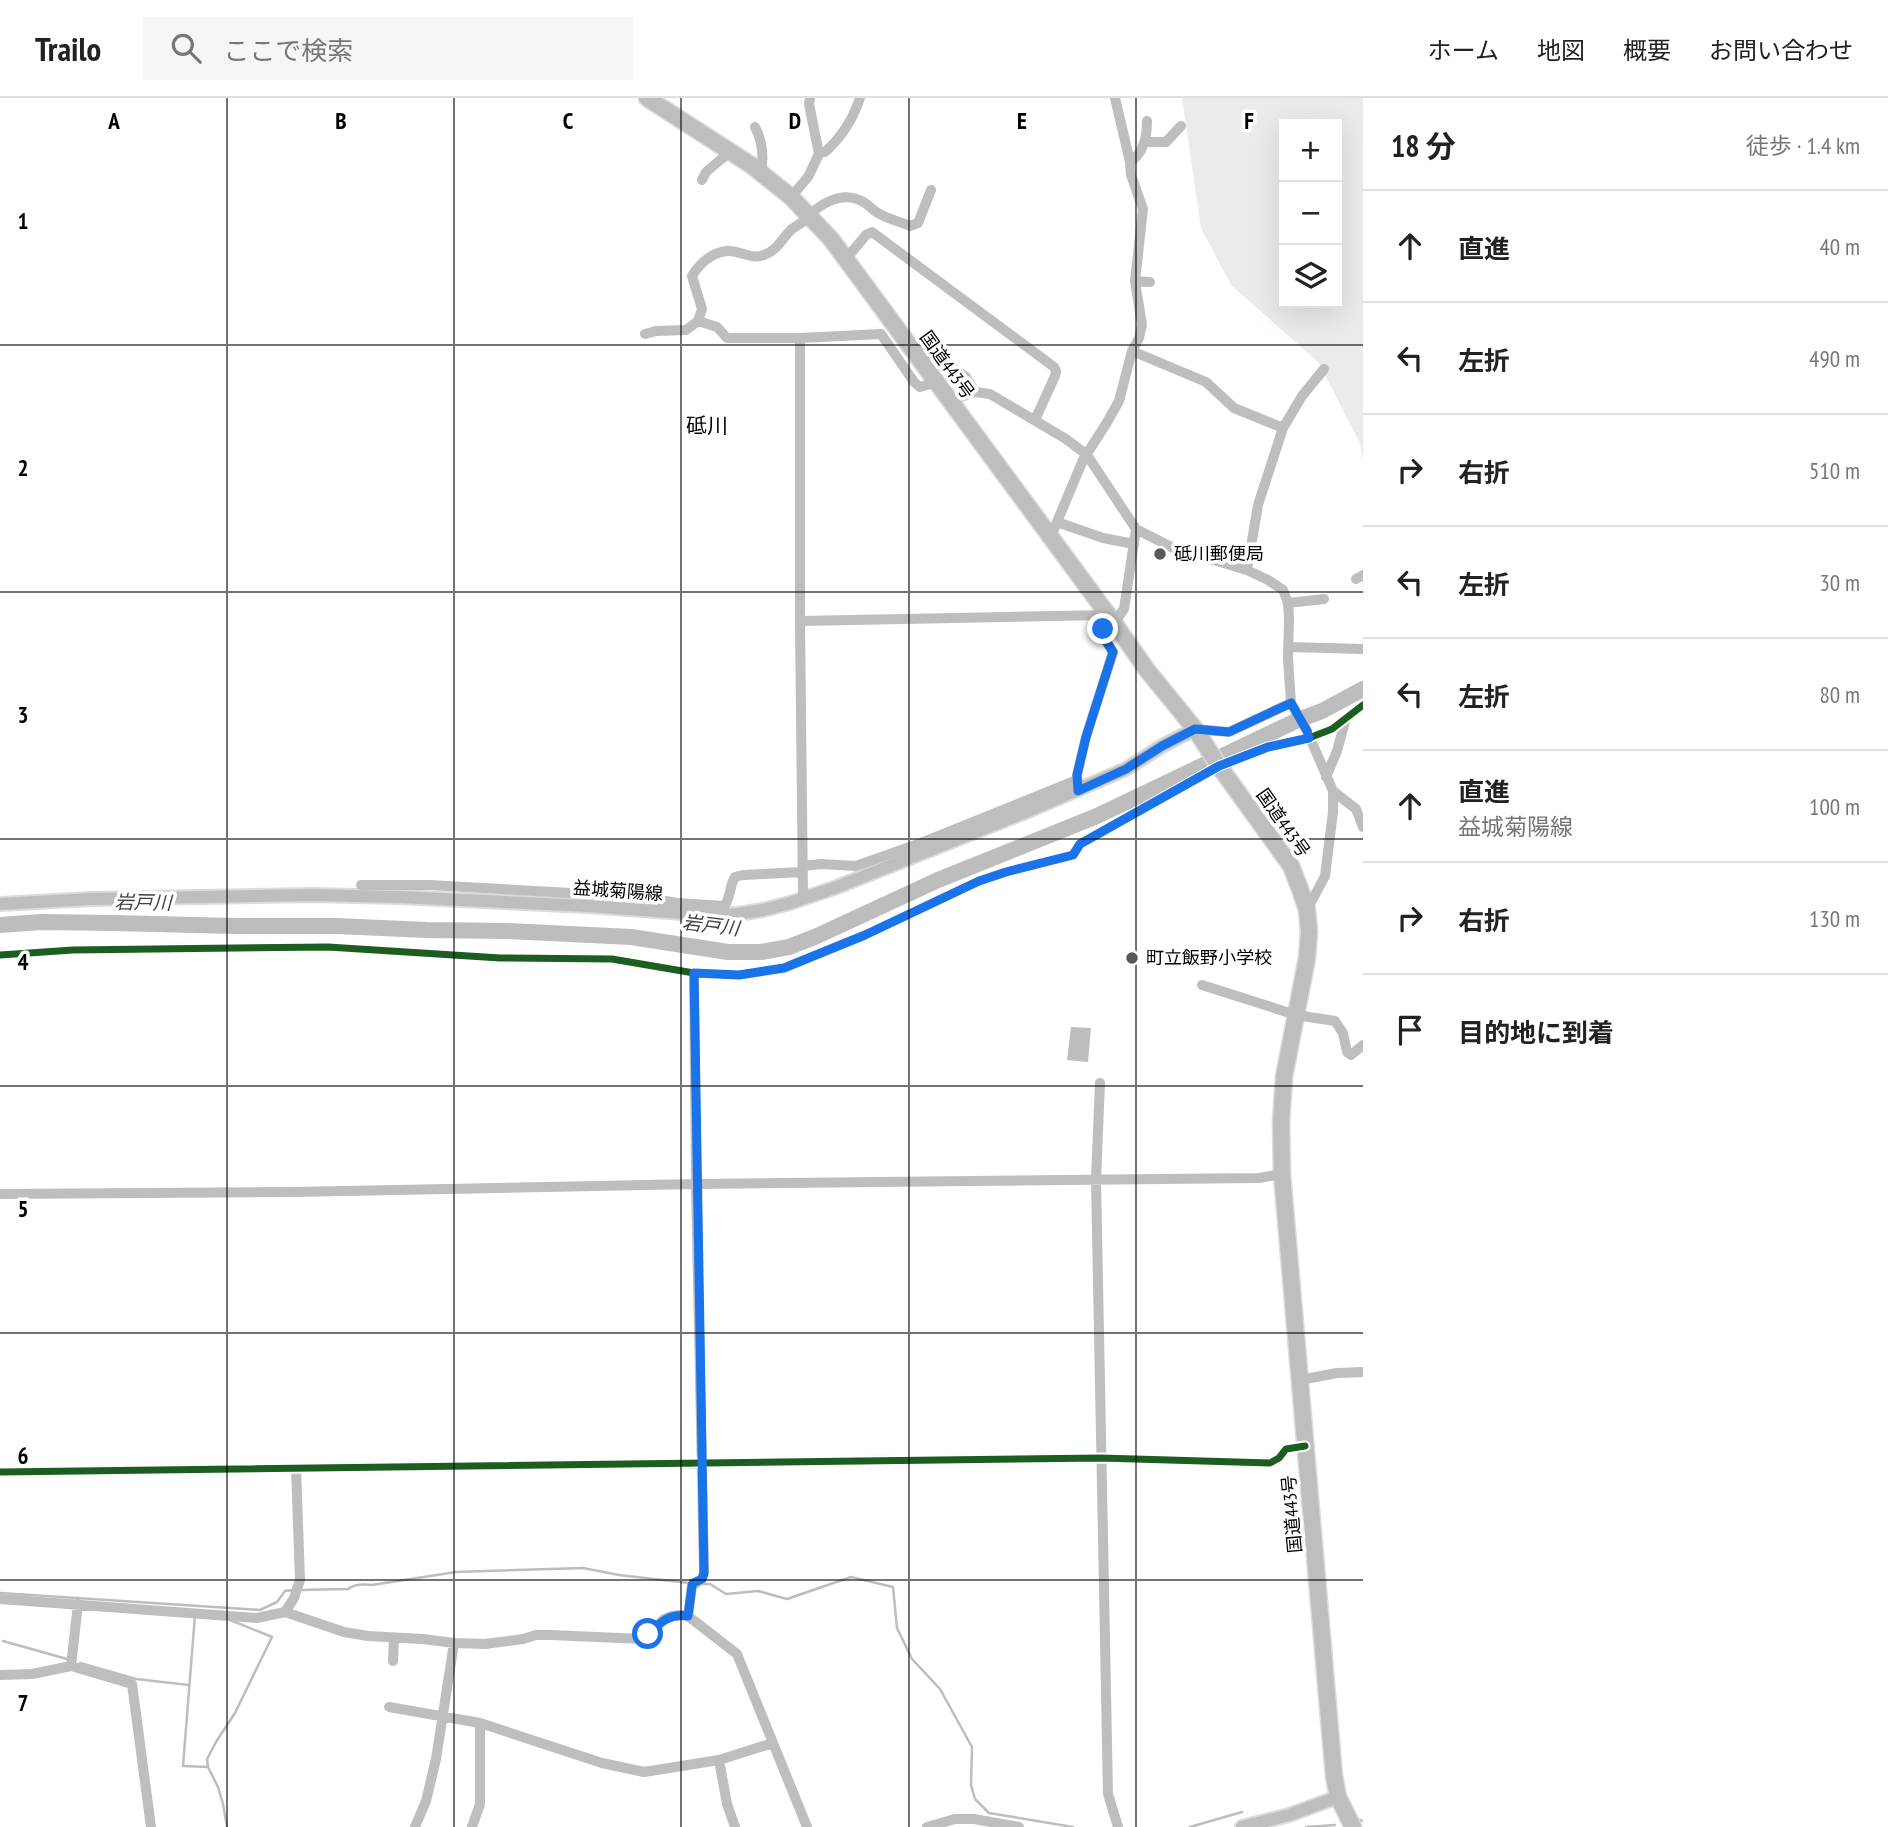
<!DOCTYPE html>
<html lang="ja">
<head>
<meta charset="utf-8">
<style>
	body { margin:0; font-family:"PT Sans Narrow","Noto Sans JP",sans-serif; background:#f6f6f6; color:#222 }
	.controls { position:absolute; right:21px; top:21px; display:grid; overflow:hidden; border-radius:0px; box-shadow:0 7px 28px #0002 }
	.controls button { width:63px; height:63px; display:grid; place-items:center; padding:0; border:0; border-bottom:2px solid #e0e0e0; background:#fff; color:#222; font:35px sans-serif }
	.stop { position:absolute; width:21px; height:21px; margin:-16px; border:5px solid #1a73e8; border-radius:50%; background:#fff }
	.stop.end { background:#1a73e8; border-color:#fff; box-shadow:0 2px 7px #0008 }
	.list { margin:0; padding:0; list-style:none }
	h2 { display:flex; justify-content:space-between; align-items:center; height:91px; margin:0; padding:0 28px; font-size:30px }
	h2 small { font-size:23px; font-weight:400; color:#767676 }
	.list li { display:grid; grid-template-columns:46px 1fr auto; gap:21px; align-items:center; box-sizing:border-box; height:112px; padding:0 28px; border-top:2px solid #e0e0e0 }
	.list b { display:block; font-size:26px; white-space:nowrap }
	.list p { margin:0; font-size:23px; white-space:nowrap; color:#767676 }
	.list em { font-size:23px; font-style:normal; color:#767676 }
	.icon { flex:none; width:38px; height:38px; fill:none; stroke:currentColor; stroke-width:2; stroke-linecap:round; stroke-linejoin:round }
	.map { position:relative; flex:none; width:1363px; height:1729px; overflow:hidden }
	header { display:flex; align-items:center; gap:42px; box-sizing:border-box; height:98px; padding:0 35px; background:#fff; border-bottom:2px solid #e0e0e0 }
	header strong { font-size:33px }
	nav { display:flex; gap:38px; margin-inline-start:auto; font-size:24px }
	.search { width:490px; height:63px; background:#f6f6f6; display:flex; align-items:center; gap:18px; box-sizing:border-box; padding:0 24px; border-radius:0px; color:#767676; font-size:26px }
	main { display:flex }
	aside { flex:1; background:#fff }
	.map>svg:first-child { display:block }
	.green { fill:#ebebeb; fill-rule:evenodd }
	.water { fill:#bdbdbd }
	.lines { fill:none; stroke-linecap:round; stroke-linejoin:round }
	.stream { stroke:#bdbdbd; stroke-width:2.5 }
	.river { stroke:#bdbdbd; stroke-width:16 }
	.major-casing { stroke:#dbdbdb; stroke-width:16 }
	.highway-casing { stroke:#dbdbdb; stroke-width:19 }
	.minor { stroke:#bebebe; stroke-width:10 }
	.major { stroke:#bebebe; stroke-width:12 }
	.highway { stroke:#bebebe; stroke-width:16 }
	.cycleway-casing { stroke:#fff; stroke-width:11 }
	.cycleway { stroke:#1b5e20; stroke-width:7 }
	.route { stroke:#1a73e8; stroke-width:9 }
	.grid { fill:none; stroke:#000; stroke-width:2; stroke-opacity:0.55 }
	.poi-dot { fill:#595959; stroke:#fff; stroke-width:2.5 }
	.labels { text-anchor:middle; stroke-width:7; stroke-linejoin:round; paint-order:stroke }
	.street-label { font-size:18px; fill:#000; stroke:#fff }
	.poi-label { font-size:18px; fill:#000; stroke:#fff; text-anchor:start }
	.water-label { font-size:19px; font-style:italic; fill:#424242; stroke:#fff }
	.quarter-label { font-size:21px; fill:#000; stroke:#fff }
	.grid-label { font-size:23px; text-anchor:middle; font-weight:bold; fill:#000; stroke:#fff; stroke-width:7; stroke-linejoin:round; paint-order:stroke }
</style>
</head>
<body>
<header>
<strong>Trailo</strong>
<div class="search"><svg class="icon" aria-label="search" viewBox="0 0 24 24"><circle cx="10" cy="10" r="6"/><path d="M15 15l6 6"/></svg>ここで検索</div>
<nav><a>ホーム</a><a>地図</a><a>概要</a><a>お問い合わせ</a></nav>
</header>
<main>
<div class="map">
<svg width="1363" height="1729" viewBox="0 0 1363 1729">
	<rect width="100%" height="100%" fill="#fff"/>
	<path class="green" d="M 1182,0 L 1363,0 L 1363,365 L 1360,345 L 1318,264 L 1231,187 L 1201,130 ZM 1284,26 L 1337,26 L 1337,205 L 1284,205 Z"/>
	<path class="water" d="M 1071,929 L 1091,930 L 1088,964 L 1067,962 Z"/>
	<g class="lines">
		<path class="stream" d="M 702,1486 L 710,1486 L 726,1496 L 758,1493 L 787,1501 L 851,1479 L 893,1489 L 897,1530 L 912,1561 L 940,1591 L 972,1649 L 971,1687 L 975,1701 L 989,1715 L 1073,1729
			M 299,1492 L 348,1491 C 354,1486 364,1486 372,1487 L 456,1474 L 583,1470 L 619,1477 L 689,1485
			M 0,1495 L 260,1512 L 277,1504 L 285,1493 L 293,1492
			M 195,1517 L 183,1668 L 208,1669
			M 3,1543 L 67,1561
			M 80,1565 L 136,1581 L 189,1587
			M 1360,1722 L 1363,1723
			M 227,1729 L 223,1706 L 218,1689 L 208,1669 L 207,1661 L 216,1644 L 235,1615 L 272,1539 L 230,1522
			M 1190,1729 L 1242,1714
			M 1306,1729 L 1335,1727"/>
		<path class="river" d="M 0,827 L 41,824 L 114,825 L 235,828 L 336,828 L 427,832 L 508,833 L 631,839 L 728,854 L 761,854 L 789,849 L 817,838 L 938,782 L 1097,718 L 1298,622 L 1322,613 L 1363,591"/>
		<defs>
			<path id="major" d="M 0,806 L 91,801 L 312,797 L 399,799 L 588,808 L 710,817 L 737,816 L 763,812 L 790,805 L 837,789 L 1033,711 L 1126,671 L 1162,648 L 1195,631
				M 1242,1729 L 1289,1717 L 1338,1699"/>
			<path id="highway" d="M 647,0 L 751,67 L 791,99 L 831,141 L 1114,525 L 1147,572 L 1195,631 L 1219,668 L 1291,768 L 1300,791 L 1307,812 L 1309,833 L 1307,860 L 1284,979 L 1281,1024 L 1282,1076 L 1334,1678 L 1338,1699 L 1353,1729"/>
		</defs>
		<use href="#major" class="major-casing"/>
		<use href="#highway" class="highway-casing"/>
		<path class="minor" d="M 755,29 C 763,44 764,58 761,75
			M 1146,44 L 1166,44 L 1181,28
			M 819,54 L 825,54 C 842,39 853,21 860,0
			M 1130,64 C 1144,55 1147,39 1147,23
			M 702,82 L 706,74 L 731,53
			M 791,99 L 808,79 L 819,56 L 809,6 L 810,0
			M 809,117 C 825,103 845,92 865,105 C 870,108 873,113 878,115 C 888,121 900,124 910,128 L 918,125 L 931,92
			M 846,161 L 866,137 L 872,134 L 1054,269 L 1056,273 L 1055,278 L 1035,322
			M 1135,183 L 1150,184
			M 698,223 L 717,229 L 727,240 L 800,240 L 800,523 L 803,799
			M 645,236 L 656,233 L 686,232 L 698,223 L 702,211 L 692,178 C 699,166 712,154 727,153 C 740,152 751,162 764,157 C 779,151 781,141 792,131 C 798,127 804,123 810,119
			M 800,240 L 881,236 L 914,284 L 920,289 L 936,284
			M 910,249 L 933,257 L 966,279 L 975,294
			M 1132,253 L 1206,284 L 1234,310 L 1283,330
			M 949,303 L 975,294 L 990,296 L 1066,341 L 1087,357 L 1136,431 L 1173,450 L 1247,472 L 1268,482 L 1283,492 L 1288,505 L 1289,520 L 1288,561 L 1291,605 L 1307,633 L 1333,693 L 1333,714 L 1325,778 L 1307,812
			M 1057,424 L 1103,440 L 1134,446
			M 1048,437 L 1054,431 L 1083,362 L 1106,326 L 1119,303 L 1132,253 L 1139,240 L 1142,227 L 1135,183 L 1143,111 L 1131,77 L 1130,64 L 1115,0
			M 1247,472 L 1258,407 L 1283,330 L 1302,298 L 1324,271
			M 1356,481 L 1363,477
			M 1288,505 L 1324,501
			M 800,523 L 1107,517
			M 1114,525 L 1124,511 L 1136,431
			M 1288,549 L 1363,551
			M 1195,631 L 1229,634 L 1291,605
			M 1326,679 L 1337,653 L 1346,620
			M 1078,689 L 1077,677 L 1086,639 L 1113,554 L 1106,543 L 1103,531 L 1109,519
			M 1333,693 L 1356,711 L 1363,729
			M 803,768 L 821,766 L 856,768 L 921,745 L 1077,682
			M 361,787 L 429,787 L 642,799 L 677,805 L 724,808 C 731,801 729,788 735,779 L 743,777 L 803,774
			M 0,857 L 73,852 L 328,849 L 500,860 L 612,861 L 694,875 L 739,877 L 784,870 L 865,837 L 979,783 L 1005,774 L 1073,757 L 1080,746 L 1219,668 L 1268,649 L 1309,640 L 1332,631 L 1363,607
			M 1202,887 L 1296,917 L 1335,923 L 1343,935 L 1347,954 L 1351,957 L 1363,947
			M 1100,985 L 1096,1081 L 1108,1696 L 1118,1729
			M 0,1096 L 293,1094 L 696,1086 L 1259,1080 L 1282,1076
			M 1300,1282 L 1337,1275 L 1363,1274
			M 0,1374 L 1101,1360 L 1270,1365 L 1279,1360 L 1286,1351 L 1305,1348
			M 0,1501 L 257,1520 L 285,1514 L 344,1534 L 368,1538 L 423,1541 L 454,1545 L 485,1546 L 523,1541 L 536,1537 L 550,1537 L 643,1541 L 664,1521 L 671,1518 L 681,1517 L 688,1518 L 737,1556 L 807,1729
			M 78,1506 L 71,1568 L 132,1586 L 151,1729
			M 285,1514 L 294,1500 L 300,1482 L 296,1370
			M 688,1518 L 692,1488 L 702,1481 L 704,1475 L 696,1086 L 694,875
			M 393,1563 L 394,1540
			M 0,1577 L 32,1576 L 71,1568
			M 389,1609 L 480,1625 L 602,1665 L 644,1674 L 719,1662 L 773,1645
			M 719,1662 L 727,1706 L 735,1729
			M 415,1729 L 426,1703 L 436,1661 L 454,1545
			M 472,1729 L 480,1706 L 480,1625
			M 927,1729 L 955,1721 L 974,1721 L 1019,1729"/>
		<use href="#major" class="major"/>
		<use href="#highway" class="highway"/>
		<defs>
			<path id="cycleway" d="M 0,857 L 73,852 L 328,849 L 500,860 L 612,861 L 694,875 L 739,877 L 784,870 L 865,837 L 979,783 L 1005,774 L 1073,757 L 1080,746 L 1219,668 L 1268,649 L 1309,640 L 1332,631 L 1363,607
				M 0,1374 L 1101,1360 L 1270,1365 L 1279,1360 L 1286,1351 L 1305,1348"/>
		</defs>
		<use href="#cycleway" class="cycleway-casing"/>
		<use href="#cycleway" class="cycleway"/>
	</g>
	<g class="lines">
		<path class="route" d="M 648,1536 C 660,1525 669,1515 688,1518 L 692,1488 L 693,1485 L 702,1481 L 704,1475 L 694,875 L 739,877 L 784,870 L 865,837 L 979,783 L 1006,774 L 1073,757 L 1080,746 L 1219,668 L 1268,649 L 1309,640 L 1307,633 L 1291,605 L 1229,634 L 1195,631 L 1162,648 L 1126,671 L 1078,693 L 1077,677 L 1086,639 L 1113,554 L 1106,543 L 1103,531"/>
	</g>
	<path class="grid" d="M 227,0 L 227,1729M 454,0 L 454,1729M 681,0 L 681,1729M 909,0 L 909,1729M 1136,0 L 1136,1729M 0,247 L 1363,247M 0,494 L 1363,494M 0,741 L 1363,741M 0,988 L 1363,988M 0,1235 L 1363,1235M 0,1482 L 1363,1482"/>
	<g class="poi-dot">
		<circle cx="1160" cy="456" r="7"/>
		<circle cx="1132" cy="860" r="7"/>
	</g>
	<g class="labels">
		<g class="street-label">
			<text transform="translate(947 267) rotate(54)" y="6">国道443号</text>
			<text transform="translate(1283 725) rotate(55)" y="6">国道443号</text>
			<text transform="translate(618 793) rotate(4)" y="6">益城菊陽線</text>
			<text transform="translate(1292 1416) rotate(-95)" y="6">国道443号</text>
		</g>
		<g class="poi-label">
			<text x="1174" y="462">砥川郵便局</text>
			<text x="1146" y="866">町立飯野小学校</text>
		</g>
		<g class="water-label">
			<text transform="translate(143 804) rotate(1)" y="7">岩戸川</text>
			<text transform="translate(711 827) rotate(7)" y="7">岩戸川</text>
		</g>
		<g class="quarter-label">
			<text x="707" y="335">砥川</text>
		</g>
	</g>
	<g class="grid-label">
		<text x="114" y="31">A</text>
		<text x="341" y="31">B</text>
		<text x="568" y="31">C</text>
		<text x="795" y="31">D</text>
		<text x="1022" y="31">E</text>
		<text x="1249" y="31">F</text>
		<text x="23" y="131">1</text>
		<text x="23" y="378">2</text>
		<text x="23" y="625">3</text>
		<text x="23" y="872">4</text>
		<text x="23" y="1119">5</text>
		<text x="23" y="1366">6</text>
		<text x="23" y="1613">7</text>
	</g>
</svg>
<div class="controls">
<button>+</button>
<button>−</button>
<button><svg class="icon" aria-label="layers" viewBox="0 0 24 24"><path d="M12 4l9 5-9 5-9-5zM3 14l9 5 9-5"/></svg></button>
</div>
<div class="stop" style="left:648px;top:1536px"></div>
<div class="stop end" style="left:1103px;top:531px"></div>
</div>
<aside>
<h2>18 分<small>徒歩 · 1.4 km</small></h2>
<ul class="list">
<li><svg class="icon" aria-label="ahead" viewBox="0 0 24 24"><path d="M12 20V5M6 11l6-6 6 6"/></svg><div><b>直進</b></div><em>40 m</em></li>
<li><svg class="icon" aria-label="left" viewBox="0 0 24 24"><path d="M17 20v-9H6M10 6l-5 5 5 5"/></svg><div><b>左折</b></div><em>490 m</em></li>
<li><svg class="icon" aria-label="right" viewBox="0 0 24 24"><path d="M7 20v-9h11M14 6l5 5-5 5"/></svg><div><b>右折</b></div><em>510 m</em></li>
<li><svg class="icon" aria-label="left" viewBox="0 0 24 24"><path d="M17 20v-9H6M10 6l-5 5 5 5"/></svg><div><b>左折</b></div><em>30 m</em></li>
<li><svg class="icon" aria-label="left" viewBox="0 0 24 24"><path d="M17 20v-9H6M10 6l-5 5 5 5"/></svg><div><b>左折</b></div><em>80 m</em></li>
<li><svg class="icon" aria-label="ahead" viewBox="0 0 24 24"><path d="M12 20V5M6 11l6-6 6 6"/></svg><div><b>直進</b><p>益城菊陽線</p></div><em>100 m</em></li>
<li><svg class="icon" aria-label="right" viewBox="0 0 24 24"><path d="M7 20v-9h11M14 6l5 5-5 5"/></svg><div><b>右折</b></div><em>130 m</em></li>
<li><svg class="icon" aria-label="arrive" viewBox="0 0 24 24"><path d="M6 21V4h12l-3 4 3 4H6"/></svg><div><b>目的地に到着</b></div></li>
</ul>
</aside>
</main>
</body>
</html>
